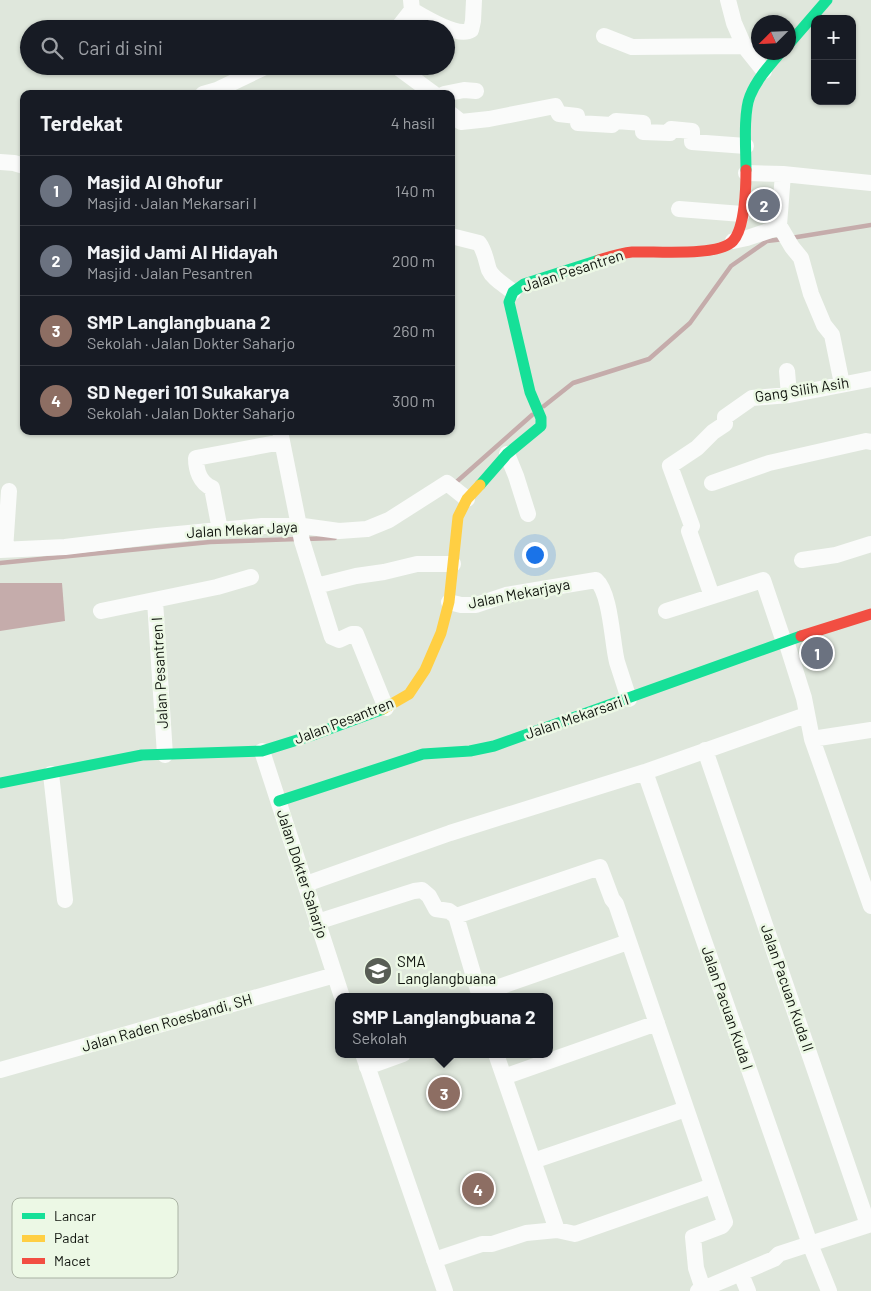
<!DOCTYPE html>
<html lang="id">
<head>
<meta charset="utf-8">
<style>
	body { margin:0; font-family:Barlow,sans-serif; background:#20242c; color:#f1f3f6 }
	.controls { position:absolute; right:15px; top:15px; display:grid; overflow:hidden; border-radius:10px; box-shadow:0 1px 4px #0004 }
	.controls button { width:45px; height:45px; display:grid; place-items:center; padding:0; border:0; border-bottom:1px solid #363941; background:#171b24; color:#f1f3f6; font:25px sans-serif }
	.compass { position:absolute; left:751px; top:15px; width:45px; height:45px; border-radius:50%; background:#171b24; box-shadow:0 1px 4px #0004; rotate:246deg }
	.you { position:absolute; left:534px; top:554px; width:18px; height:18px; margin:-12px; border:4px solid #fff; border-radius:50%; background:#1a73e8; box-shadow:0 0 0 8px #1a73e833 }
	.badge { display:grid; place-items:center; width:32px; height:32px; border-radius:50%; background:#acb0ae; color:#fff; font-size:16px; font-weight:700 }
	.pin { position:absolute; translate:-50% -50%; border:2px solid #fff; box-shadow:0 1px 5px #0006 }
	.popup { position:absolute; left:335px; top:993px; width:218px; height:65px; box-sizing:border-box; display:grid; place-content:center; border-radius:10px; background:#171b24; filter:drop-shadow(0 1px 4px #0005); font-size:16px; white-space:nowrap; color:#9ea1a6 }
	.popup b { font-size:19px; color:#f1f3f6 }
	.popup::after { content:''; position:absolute; left:50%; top:100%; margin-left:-10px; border:10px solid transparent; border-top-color:#171b24 }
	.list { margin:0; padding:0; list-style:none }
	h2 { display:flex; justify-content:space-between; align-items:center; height:65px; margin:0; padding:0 20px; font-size:21px }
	h2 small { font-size:16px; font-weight:400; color:#9ea1a6 }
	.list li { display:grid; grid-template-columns:32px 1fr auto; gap:15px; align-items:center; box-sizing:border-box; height:70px; padding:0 20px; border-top:1px solid #363941 }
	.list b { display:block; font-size:19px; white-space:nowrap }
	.list p { margin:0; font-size:16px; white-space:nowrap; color:#9ea1a6 }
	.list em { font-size:16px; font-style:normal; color:#9ea1a6 }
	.icon { flex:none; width:28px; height:28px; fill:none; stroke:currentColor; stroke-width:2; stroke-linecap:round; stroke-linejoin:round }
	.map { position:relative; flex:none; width:871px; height:1291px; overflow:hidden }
	.search { position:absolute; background:#171b24; box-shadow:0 1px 4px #0004; left:20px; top:20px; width:435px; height:55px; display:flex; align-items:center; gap:12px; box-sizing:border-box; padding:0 18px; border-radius:28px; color:#9ea1a6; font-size:19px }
	.panel { position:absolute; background:#171b24; box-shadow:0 1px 4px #0004; left:20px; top:90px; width:435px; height:345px; border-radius:10px }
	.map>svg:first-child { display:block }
	.water { fill:#c5acab }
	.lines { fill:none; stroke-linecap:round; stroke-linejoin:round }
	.stream { stroke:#c5acab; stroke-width:4.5 }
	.street { stroke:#fafbfa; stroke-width:16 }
	.fast { stroke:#16e098; stroke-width:11 }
	.slow { stroke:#ffcf43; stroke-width:11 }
	.jam { stroke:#f24e42; stroke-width:11 }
	.labels { text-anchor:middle; stroke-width:5; stroke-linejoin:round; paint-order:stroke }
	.street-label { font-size:15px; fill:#0f130d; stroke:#ecf8e5 }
	.poi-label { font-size:15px; fill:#0f130d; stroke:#ecf8e5; text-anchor:start }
	.key { fill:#ecf8e5; stroke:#aab3a4; stroke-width:1 }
	.key-label { font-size:14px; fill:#0f130d }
</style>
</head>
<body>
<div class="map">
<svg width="871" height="1291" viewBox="0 0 871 1291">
	<rect width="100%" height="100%" fill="#dfe7dc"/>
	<path class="water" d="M 0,583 L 62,583 L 65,621 L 0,631 Z"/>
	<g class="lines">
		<path class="stream" d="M 791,238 L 871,225
			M 544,406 L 573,383 L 649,359 L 690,323 L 731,266 L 767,241 L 784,239
			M 453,485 L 532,415
			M 305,539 L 335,538
			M 0,563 L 210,542 L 298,539"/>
		<path class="street" d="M 728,0 L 734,23 L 744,46 L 764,71
			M 412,10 C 424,17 458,38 471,30 L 473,21 L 474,0
			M 397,29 L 412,10 L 411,0
			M 604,36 L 632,47 L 744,46
			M 396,66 L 434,94
			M 203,94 L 217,90 L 267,66
			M 444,94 L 464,90 L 476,91
			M 451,114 L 461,122 L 489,119 L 555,106 L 559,114 L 577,116 L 578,123 L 612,125 L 616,121 L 643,123 L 643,132 L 670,133 L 671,129 L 692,131 L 692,142 L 746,146
			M 0,162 L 14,163 L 24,166
			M 746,173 L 783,174 L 871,183
			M 783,174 L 779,225 L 792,247 L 801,258 L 811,294 L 824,325 L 832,335 L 842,384
			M 679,209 L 742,214
			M 451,236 L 479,243 C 485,251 486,261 489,270 C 493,279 505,285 513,292
			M 733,241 L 747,238 L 780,227
			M 787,371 L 789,395
			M 280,431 L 302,541 L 332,637 L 339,640 L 352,634 L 356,634 L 386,708
			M 507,454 L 516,476 L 528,514
			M 712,483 L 769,463 L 866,441 L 871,442
			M 220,530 L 212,488 C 200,483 196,470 196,458 L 282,442
			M 0,550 L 65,547 L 157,536 L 262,526 L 303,526 L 339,531 L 367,529 L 389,520 L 447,483 L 467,499
			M 5,550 L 9,491
			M 802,560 L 836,555 L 871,544
			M 316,586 L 356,576 L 384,572 L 417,564 L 453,564
			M 712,596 L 689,531 L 692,526 L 670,466 L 697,448 L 713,432 L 725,424 L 725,417 L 752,398 L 789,395 L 871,379
			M 155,601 L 165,755
			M 449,602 L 461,605 L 476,605 L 506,595 L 596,580 C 611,593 612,643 617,662 C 621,674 625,687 629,699
			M 101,611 L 217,587 L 251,577
			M 666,611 L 763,580 L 784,642
			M 786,641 L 804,698 L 812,739 L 871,906
			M 812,739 L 871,730
			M 705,750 L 868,1225
			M 262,751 L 342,997
			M 645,772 L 810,1244 L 829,1291
			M 51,774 L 65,900
			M 306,884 L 450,833 L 645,772 L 806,715
			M 456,916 L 600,867 L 612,899 L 616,904 L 725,1222 L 722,1226 L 693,1237 L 696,1268 L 703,1289
			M 317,922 L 414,891 L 422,890 L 429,896 L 436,909 L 449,911 L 456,916 L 480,997
			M 479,994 L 628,942
			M 363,1054 L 445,1291
			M 496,1054 L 557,1230
			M 367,1067 L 403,1054
			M 0,1070 L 335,975
			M 504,1077 L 657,1023
			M 533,1161 L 686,1109
			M 434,1260 L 482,1244 L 492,1244 L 526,1233 L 557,1230 L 575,1234 L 712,1186
			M 741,1274 L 748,1291
			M 698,1291 L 774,1259 L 779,1254 L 871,1224"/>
		<path class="fast" d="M 788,45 L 827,0
			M 746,170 C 746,151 743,113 750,96 C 757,79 769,66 781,52
			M 480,485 L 507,454 L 541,426 L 541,418 L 530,392 L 509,302 L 513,292 L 524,284 L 599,260
			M 0,783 L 142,755 L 262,751 L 310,736 L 383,709
			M 279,801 L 423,754 L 470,751 L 494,746 L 801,636"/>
		<path class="slow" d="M 383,709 L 409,694 L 425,670 L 441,633 L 449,602 L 458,517 L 467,499 L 480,485"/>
		<path class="jam" d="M 599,260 C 609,257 621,253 632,252 C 656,251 718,257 733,241 C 745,228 746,187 746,170
			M 801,636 L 871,614"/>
	</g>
	<defs>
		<symbol id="school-disc" viewBox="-11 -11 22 22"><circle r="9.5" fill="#585d55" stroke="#ecf8e5"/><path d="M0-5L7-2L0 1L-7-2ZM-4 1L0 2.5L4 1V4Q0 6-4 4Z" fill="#fff"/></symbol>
	</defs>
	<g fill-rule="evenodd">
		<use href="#school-disc" x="362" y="955" width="32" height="32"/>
	</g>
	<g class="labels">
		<g class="street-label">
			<text transform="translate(573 271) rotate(-18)" y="5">Jalan Pesantren</text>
			<text transform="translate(802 390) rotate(-9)" y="5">Gang Silih Asih</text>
			<text transform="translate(242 530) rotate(-3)" y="5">Jalan Mekar Jaya</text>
			<text transform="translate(519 594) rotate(-11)" y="5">Jalan Mekarjaya</text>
			<text transform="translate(160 673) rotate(-93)" y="5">Jalan Pesantren I</text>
			<text transform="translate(577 717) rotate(-19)" y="5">Jalan Mekarsari I</text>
			<text transform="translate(344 721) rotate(-21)" y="5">Jalan Pesantren</text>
			<text transform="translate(302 874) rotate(72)" y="5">Jalan Dokter Saharjo</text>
			<text transform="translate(787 988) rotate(71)" y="5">Jalan Pacuan Kuda II</text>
			<text transform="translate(727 1008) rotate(71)" y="5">Jalan Pacuan Kuda I</text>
			<text transform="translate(167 1023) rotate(-16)" y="5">Jalan Raden Roesbandi, SH</text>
		</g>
		<g class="poi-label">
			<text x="397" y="967">SMA<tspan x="397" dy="17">Langlangbuana</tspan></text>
		</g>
	</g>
	<rect x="12" y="1198" width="166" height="80" rx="8" class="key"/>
	<rect x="22" y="1213" width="23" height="6" fill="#16e098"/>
	<rect x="22" y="1235" width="23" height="7" fill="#ffcf43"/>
	<rect x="22" y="1258" width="23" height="6" fill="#f24e42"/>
	<g class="key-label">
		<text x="54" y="1221">Lancar</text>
		<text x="54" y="1243">Padat</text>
		<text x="54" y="1266">Macet</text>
	</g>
</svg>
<div class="controls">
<button>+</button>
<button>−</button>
</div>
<svg class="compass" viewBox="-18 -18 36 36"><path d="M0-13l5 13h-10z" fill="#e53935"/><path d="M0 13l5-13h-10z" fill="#9ea1a6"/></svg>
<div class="you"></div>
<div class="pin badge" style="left:817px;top:653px;background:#6b7280">1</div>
<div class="pin badge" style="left:764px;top:205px;background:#6b7280">2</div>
<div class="pin badge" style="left:444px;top:1093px;background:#8d6e63">3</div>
<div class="popup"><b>SMP Langlangbuana 2</b>Sekolah</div>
<div class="pin badge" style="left:478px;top:1189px;background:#8d6e63">4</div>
<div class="search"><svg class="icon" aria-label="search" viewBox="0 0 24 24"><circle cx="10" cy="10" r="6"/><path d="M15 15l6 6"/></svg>Cari di sini</div>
<section class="panel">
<h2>Terdekat<small>4 hasil</small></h2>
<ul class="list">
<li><span class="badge" style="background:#6b7280">1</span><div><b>Masjid Al Ghofur</b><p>Masjid · Jalan Mekarsari I</p></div><em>140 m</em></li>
<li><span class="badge" style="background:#6b7280">2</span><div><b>Masjid Jami Al Hidayah</b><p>Masjid · Jalan Pesantren</p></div><em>200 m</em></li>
<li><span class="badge" style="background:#8d6e63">3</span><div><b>SMP Langlangbuana 2</b><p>Sekolah · Jalan Dokter Saharjo</p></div><em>260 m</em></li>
<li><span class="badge" style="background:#8d6e63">4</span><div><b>SD Negeri 101 Sukakarya</b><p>Sekolah · Jalan Dokter Saharjo</p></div><em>300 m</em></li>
</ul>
</section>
</div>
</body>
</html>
